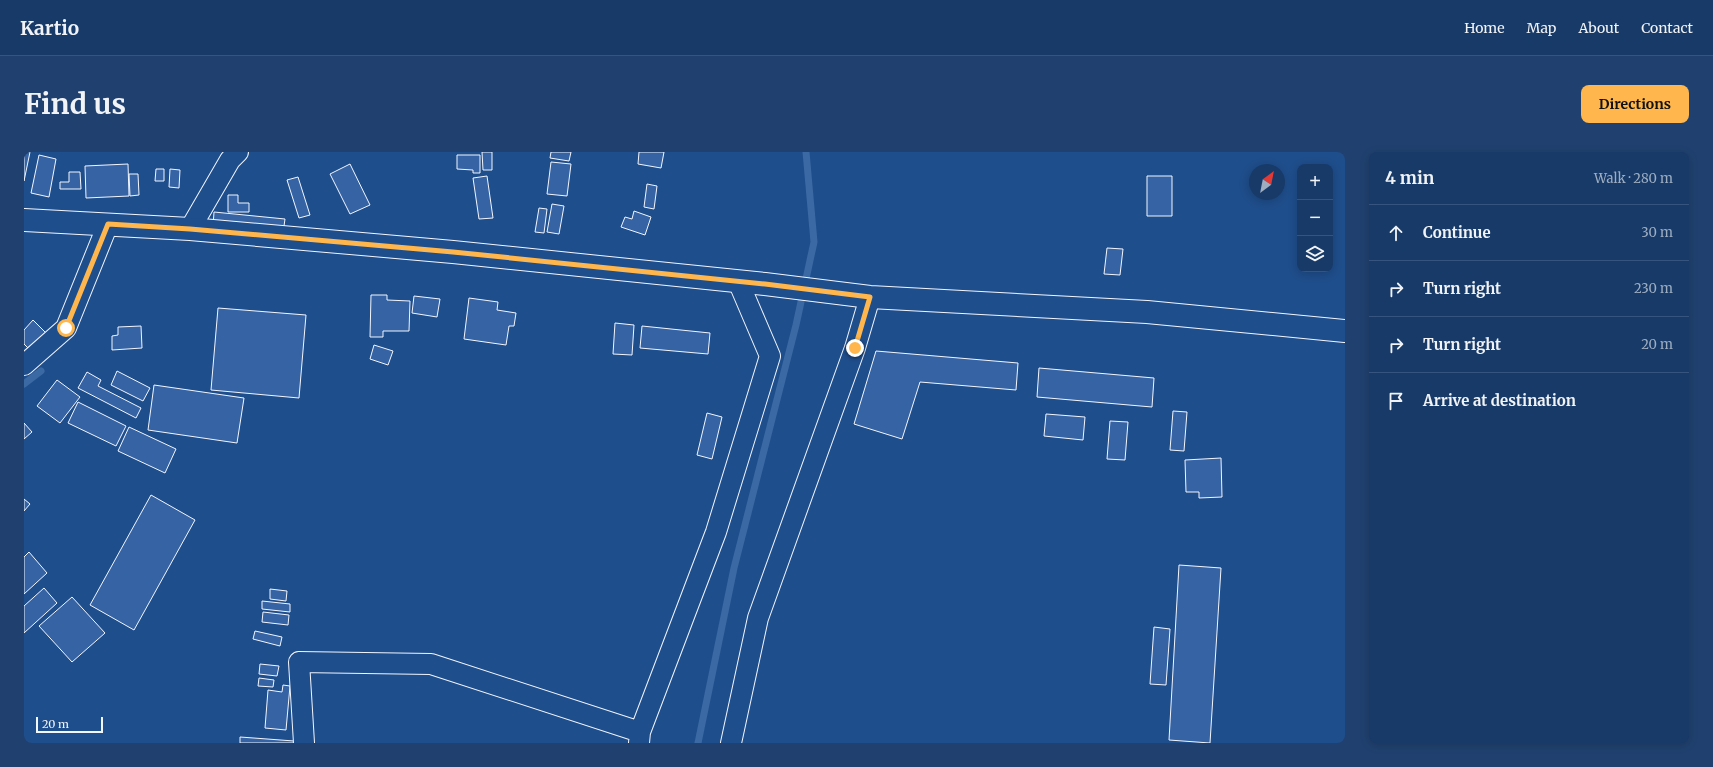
<!DOCTYPE html>
<html lang="en">
<head>
<meta charset="utf-8">
<style>
	body { margin:0; font-family:Merriweather,serif; background:#20416f; color:#f1f3f6 }
	.controls { position:absolute; right:12px; top:12px; display:grid; overflow:hidden; border-radius:8px; box-shadow:0 2px 10px #0003 }
	.controls button { width:36px; height:36px; display:grid; place-items:center; padding:0; border:0; border-bottom:1px solid #36547d; background:#173a69; color:#f1f3f6; font:20px sans-serif }
	.compass { position:absolute; left:1225px; top:12px; width:36px; height:36px; border-radius:50%; background:#173a69; box-shadow:0 2px 10px #0003; rotate:32deg }
	.scale { position:absolute; left:12px; bottom:10px; width:67px; box-sizing:border-box; padding-left:4px; border:2px solid #f2f6ff; border-top:0; font-size:11px; line-height:14px; white-space:nowrap; color:#f2f6ff; -webkit-text-stroke:3px #1f4e8c; paint-order:stroke }
	.stop { position:absolute; width:12px; height:12px; margin:-9px; border:3px solid #ffb74d; border-radius:50%; background:#fff }
	.stop.end { background:#ffb74d; border-color:#fff; box-shadow:0 1px 4px #0008 }
	.list { margin:0; padding:0; list-style:none }
	h2 { display:flex; justify-content:space-between; align-items:center; height:52px; margin:0; padding:0 16px; font-size:17px }
	h2 small { font-size:13px; font-weight:400; color:#9eadc0 }
	.list li { display:grid; grid-template-columns:26px 1fr auto; gap:12px; align-items:center; box-sizing:border-box; height:56px; padding:0 16px; border-top:1px solid #36547d }
	.list b { display:block; font-size:15px; white-space:nowrap }
	.list em { font-size:13px; font-style:normal; color:#9eadc0 }
	.icon { flex:none; width:22px; height:22px; fill:none; stroke:currentColor; stroke-width:2; stroke-linecap:round; stroke-linejoin:round }
	.map { position:relative; flex:none; width:1321px; height:591px; overflow:hidden; border-radius:8px }
	header { display:flex; align-items:center; gap:24px; box-sizing:border-box; height:56px; padding:0 20px; background:#173a69; border-bottom:1px solid #36547d }
	header strong { font-size:19px }
	nav { display:flex; gap:22px; margin-inline-start:auto; font-size:14px }
	.intro { display:flex; align-items:center; justify-content:space-between; box-sizing:border-box; height:96px; padding:0 24px }
	h1 { margin:0; font-size:28px }
	.button { padding:10px 18px; border-radius:8px; background:#ffb74d; color:#111; font-size:14px; font-weight:700 }
	main { display:flex; gap:24px; padding:0 24px }
	aside { flex:1; background:#173a69; border-radius:8px; box-shadow:0 2px 10px #0003 }
	.map>svg:first-child { display:block }
	.lines { fill:none; stroke-linecap:round; stroke-linejoin:round }
	.stream { stroke:#3b69a3; stroke-width:7 }
	.building { fill:#3563a3; stroke:#f2f6ff }
	.street-casing { stroke:#f2f6ff; stroke-width:22 }
	.secondary-casing { stroke:#f2f6ff; stroke-width:24 }
	.street { stroke:#1f4e8c; stroke-width:20 }
	.secondary { stroke:#1f4e8c; stroke-width:22 }
	.route { stroke:#ffb74d; stroke-width:5 }
</style>
</head>
<body>
<header>
<strong>Kartio</strong>
<nav><a>Home</a><a>Map</a><a>About</a><a>Contact</a></nav>
</header>
<div class="intro"><h1>Find us</h1><a class="button">Directions</a></div>
<main>
<div class="map">
<svg width="1321" height="591" viewBox="0 0 1321 591">
	<rect width="100%" height="100%" fill="#1f4e8c"/>
	<g class="lines">
		<path class="stream" d="M 0,232 L 17,219
			M 674,591 L 710,416 L 772,173 L 790,90 L 782,0"/>
	</g>
	<path class="building" d="M 0,0 L 6,0 L 0,29 Z
		M 458,0 L 468,0 L 468,18 L 459,18 Z
		M 527,0 L 547,0 L 545,9 L 526,6 Z
		M 615,0 L 640,0 L 637,16 L 614,12 Z
		M 15,3 L 32,7 L 25,45 L 7,41 Z
		M 433,3 L 456,3 L 456,21 L 449,21 L 449,18 L 433,17 Z
		M 527,10 L 547,12 L 543,44 L 523,42 Z
		M 104,12 L 105,44 L 62,46 L 61,14 Z
		M 326,12 L 346,53 L 326,62 L 306,22 Z
		M 132,17 L 140,17 L 140,29 L 131,29 Z
		M 146,17 L 156,18 L 155,36 L 145,35 Z
		M 45,20 L 56,20 L 57,37 L 36,37 L 36,30 L 45,30 Z
		M 105,22 L 114,22 L 115,43 L 106,44 Z
		M 463,24 L 469,66 L 455,67 L 449,26 Z
		M 1123,24 L 1148,24 L 1148,64 L 1123,64 Z
		M 274,25 L 286,63 L 275,66 L 263,28 Z
		M 623,32 L 633,34 L 630,57 L 620,55 Z
		M 204,43 L 214,43 L 214,51 L 225,51 L 225,60 L 204,60 Z
		M 528,52 L 540,54 L 535,82 L 523,80 Z
		M 515,56 L 523,57 L 520,81 L 511,80 Z
		M 610,59 L 627,65 L 621,83 L 597,75 L 601,65 L 608,67 Z
		M 190,60 L 261,67 L 259,81 L 189,74 Z
		M 1083,96 L 1099,97 L 1096,123 L 1080,122 Z
		M 347,143 L 363,143 L 363,148 L 386,149 L 385,179 L 359,179 L 359,185 L 346,185 Z
		M 390,144 L 416,147 L 413,165 L 388,161 Z
		M 445,146 L 474,150 L 473,158 L 492,161 L 490,174 L 485,174 L 482,193 L 440,187 Z
		M 194,156 L 282,163 L 275,246 L 187,238 Z
		M 9,168 L 24,183 L 8,200 L 0,192 L 0,178 Z
		M 591,171 L 610,173 L 608,203 L 589,202 Z
		M 117,174 L 118,196 L 88,198 L 88,184 L 94,183 L 94,175 Z
		M 618,174 L 686,181 L 684,202 L 616,196 Z
		M 350,193 L 369,199 L 364,213 L 346,207 Z
		M 852,199 L 994,211 L 992,238 L 896,230 L 878,287 L 830,272 Z
		M 1015,216 L 1130,226 L 1128,255 L 1013,245 Z
		M 93,219 L 126,236 L 119,249 L 87,233 Z
		M 63,220 L 77,228 L 74,234 L 117,256 L 112,266 L 54,236 Z
		M 33,228 L 56,245 L 36,271 L 13,254 Z
		M 130,233 L 220,246 L 213,291 L 124,278 Z
		M 54,250 L 102,274 L 92,294 L 44,271 Z
		M 1149,259 L 1163,260 L 1160,299 L 1146,298 Z
		M 683,261 L 698,265 L 688,307 L 673,303 Z
		M 1022,262 L 1061,265 L 1059,288 L 1020,284 Z
		M 1086,269 L 1104,270 L 1101,308 L 1083,307 Z
		M 0,271 L 8,280 L 0,287 Z
		M 105,275 L 152,297 L 141,321 L 94,299 Z
		M 1197,306 L 1198,345 L 1175,346 L 1175,340 L 1162,340 L 1161,308 Z
		M 127,343 L 171,368 L 110,478 L 66,453 Z
		M 0,347 L 6,352 L 0,359 Z
		M 5,400 L 23,421 L 0,442 L 0,405 Z
		M 1155,413 L 1197,416 L 1186,591 L 1145,588 Z
		M 20,436 L 33,451 L 0,481 L 0,454 Z
		M 246,437 L 263,439 L 262,449 L 246,447 Z
		M 48,445 L 81,481 L 48,510 L 15,474 Z
		M 238,449 L 266,452 L 266,460 L 238,457 Z
		M 239,460 L 265,463 L 264,473 L 238,470 Z
		M 1130,475 L 1146,477 L 1142,533 L 1126,532 Z
		M 231,479 L 258,485 L 256,494 L 229,487 Z
		M 236,512 L 255,514 L 253,524 L 235,522 Z
		M 235,526 L 250,528 L 249,535 L 234,534 Z
		M 259,533 L 266,534 L 262,578 L 241,576 L 244,538 L 258,540 Z
		M 216,585 L 270,589 L 270,591 L 216,591 Z"/>
	<g class="lines">
		<defs>
			<path id="street" d="M 166,77 L 206,8 L 214,0
				M 0,213 L 42,176 L 84,72
				M 280,591 L 275,510 L 407,512 L 616,580
				M 615,591 L 616,580 L 692,380 L 746,204 L 714,129
				M 707,591 L 734,466 L 831,196 L 846,145"/>
			<path id="secondary" d="M 0,68 L 166,77 L 429,100 L 741,132 L 846,145 L 1123,160 L 1321,179"/>
		</defs>
		<use href="#street" class="street-casing"/>
		<use href="#secondary" class="secondary-casing"/>
		<use href="#street" class="street"/>
		<use href="#secondary" class="secondary"/>
	</g>
	<g class="lines">
		<path class="route" d="M 42,176 L 84,72 L 166,77 L 429,100 L 741,132 L 846,145 L 831,196"/>
	</g>
</svg>
<div class="controls">
<button>+</button>
<button>−</button>
<button><svg class="icon" aria-label="layers" viewBox="0 0 24 24"><path d="M12 4l9 5-9 5-9-5zM3 14l9 5 9-5"/></svg></button>
</div>
<svg class="compass" viewBox="-18 -18 36 36"><path d="M0-13l5 13h-10z" fill="#e53935"/><path d="M0 13l5-13h-10z" fill="#9eadc0"/></svg>
<div class="scale">20 m</div>
<div class="stop" style="left:42px;top:176px"></div>
<div class="stop end" style="left:831px;top:196px"></div>
</div>
<aside>
<h2>4 min<small>Walk · 280 m</small></h2>
<ul class="list">
<li><svg class="icon" aria-label="ahead" viewBox="0 0 24 24"><path d="M12 20V5M6 11l6-6 6 6"/></svg><div><b>Continue</b></div><em>30 m</em></li>
<li><svg class="icon" aria-label="right" viewBox="0 0 24 24"><path d="M7 20v-9h11M14 6l5 5-5 5"/></svg><div><b>Turn right</b></div><em>230 m</em></li>
<li><svg class="icon" aria-label="right" viewBox="0 0 24 24"><path d="M7 20v-9h11M14 6l5 5-5 5"/></svg><div><b>Turn right</b></div><em>20 m</em></li>
<li><svg class="icon" aria-label="arrive" viewBox="0 0 24 24"><path d="M6 21V4h12l-3 4 3 4H6"/></svg><div><b>Arrive at destination</b></div></li>
</ul>
</aside>
</main>
</body>
</html>
